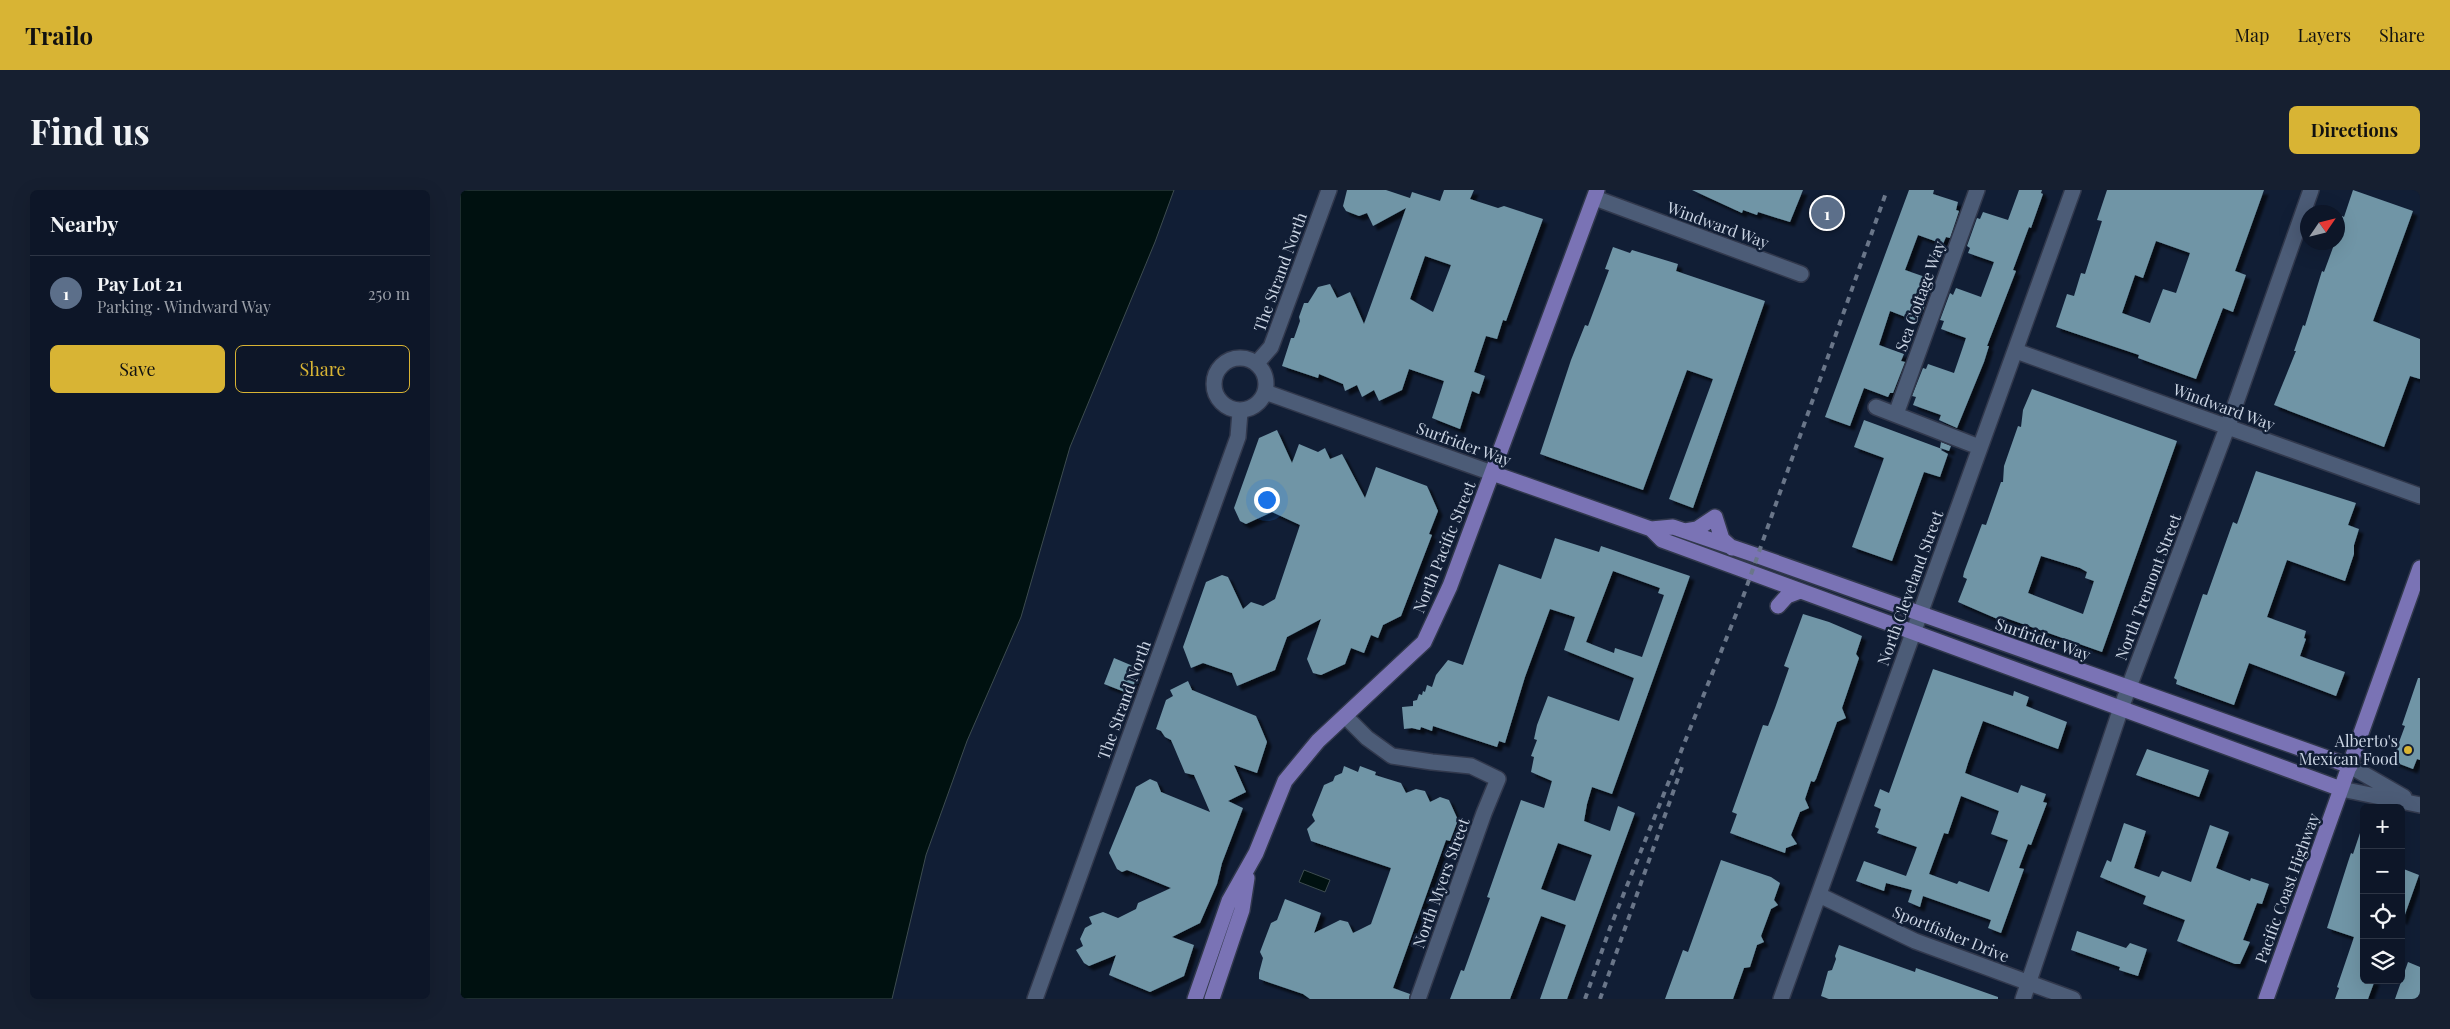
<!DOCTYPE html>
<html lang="en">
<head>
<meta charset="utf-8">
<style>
	body { margin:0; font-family:"Playfair Display",serif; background:#161f30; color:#f1f3f6 }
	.controls { position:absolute; right:15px; bottom:15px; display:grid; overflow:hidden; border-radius:8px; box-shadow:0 5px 20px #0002 }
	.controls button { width:45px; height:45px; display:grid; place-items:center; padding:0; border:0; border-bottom:1px solid #2d3545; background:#0d1628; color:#f1f3f6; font:25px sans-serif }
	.compass { position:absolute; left:1840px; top:15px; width:45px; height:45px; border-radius:50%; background:#0d1628; box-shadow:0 5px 20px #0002; rotate:55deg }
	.you { position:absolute; left:806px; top:309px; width:18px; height:18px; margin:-12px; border:4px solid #fff; border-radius:50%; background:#1a73e8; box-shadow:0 0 0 8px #1a73e833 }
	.badge { display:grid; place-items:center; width:32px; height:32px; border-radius:50%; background:#d8b434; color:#fff; font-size:16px; font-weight:700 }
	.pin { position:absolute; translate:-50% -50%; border:2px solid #fff; box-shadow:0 1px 5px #0006 }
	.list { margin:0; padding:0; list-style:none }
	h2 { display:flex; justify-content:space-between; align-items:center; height:65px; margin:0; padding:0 20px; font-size:21px }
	h2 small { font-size:16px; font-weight:400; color:#9a9fa8 }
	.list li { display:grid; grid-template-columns:32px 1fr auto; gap:15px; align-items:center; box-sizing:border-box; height:75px; padding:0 20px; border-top:1px solid #2d3545 }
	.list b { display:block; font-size:19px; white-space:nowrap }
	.list p { margin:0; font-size:16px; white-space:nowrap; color:#9a9fa8 }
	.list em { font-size:16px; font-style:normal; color:#9a9fa8 }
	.actions { display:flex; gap:10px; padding:15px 20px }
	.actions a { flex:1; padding:11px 0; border:1px solid #d8b434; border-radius:8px; text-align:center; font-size:18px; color:#d8b434 }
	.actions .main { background:#d8b434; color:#111 }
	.icon { flex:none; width:28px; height:28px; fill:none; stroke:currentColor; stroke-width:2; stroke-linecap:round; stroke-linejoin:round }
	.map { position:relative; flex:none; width:1960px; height:809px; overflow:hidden; border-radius:8px }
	header { display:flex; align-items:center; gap:30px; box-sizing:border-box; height:70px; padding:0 25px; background:#d8b434; color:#111 }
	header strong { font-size:24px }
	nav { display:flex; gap:28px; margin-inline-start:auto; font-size:18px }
	.intro { display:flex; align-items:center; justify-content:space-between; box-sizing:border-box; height:120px; padding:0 30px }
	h1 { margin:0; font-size:35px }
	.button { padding:12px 22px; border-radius:8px; background:#d8b434; color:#111; font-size:18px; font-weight:700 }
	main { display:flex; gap:30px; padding:0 30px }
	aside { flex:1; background:#0d1628; border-radius:8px; box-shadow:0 5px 20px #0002 }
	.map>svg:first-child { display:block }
	.water { fill:#001110; stroke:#3d4c50 }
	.building { fill:#7095a6; fill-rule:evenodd; filter:url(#shadow) }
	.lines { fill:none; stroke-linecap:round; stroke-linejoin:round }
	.minor-casing { stroke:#31384c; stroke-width:18 }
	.major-casing { stroke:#31384c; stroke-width:18 }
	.minor { stroke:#4c5c77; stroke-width:15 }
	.major { stroke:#7a73b5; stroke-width:15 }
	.rail { stroke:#6a7689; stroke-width:4; stroke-dasharray:6 6; stroke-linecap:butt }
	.poi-dot { fill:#d8b434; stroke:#111e35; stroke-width:2 }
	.labels { text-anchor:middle; stroke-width:5; stroke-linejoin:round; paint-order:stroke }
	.street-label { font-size:16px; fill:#cbd5e4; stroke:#111e35 }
	.poi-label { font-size:16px; fill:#cbd5e4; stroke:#111e35; text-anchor:end }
</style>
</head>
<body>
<header>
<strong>Trailo</strong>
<nav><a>Map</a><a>Layers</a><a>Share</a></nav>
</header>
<div class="intro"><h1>Find us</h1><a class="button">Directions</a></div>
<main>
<aside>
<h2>Nearby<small></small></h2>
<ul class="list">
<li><span class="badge" style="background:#5c6f8a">1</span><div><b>Pay Lot 21</b><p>Parking · Windward Way</p></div><em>250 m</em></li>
</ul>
<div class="actions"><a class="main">Save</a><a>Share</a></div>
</aside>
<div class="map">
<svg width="1960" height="809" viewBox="0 0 1960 809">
	<defs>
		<filter id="shadow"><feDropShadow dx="4.5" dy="4.5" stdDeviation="1" flood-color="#0009"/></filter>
	</defs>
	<rect width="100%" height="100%" fill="#111e35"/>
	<path class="water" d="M 0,0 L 714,0 L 695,52 L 610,257 L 561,427 L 507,551 L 466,665 L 432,809 L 0,809 Z
		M 844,680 L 870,690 L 865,702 L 839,692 Z"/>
	<path class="building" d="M 887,0 L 926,0 L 950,8 L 952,2 L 980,11 L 984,0 L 1014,0 L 1010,9 L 1038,18 L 1044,16 L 1083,29 L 1046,131 L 1043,130 L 1037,149 L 1026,146 L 1014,182 L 1025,186 L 1019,204 L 1012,201 L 1000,239 L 972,228 L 984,191 L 949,179 L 942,200 L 919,211 L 914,200 L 902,207 L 897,195 L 885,201 L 883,194 L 859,184 L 858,188 L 822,176 L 831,148 L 834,148 L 840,131 L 839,127 L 844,113 L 848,113 L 858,97 L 870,94 L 877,108 L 890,102 L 904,134 L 946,18 L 913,36 L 907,23 L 899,26 L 886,21 L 883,16 ZM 965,66 L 991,75 L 973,122 L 950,109 Z
		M 1232,0 L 1343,0 L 1330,32 L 1298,22 L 1297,25 L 1283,20 L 1282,23 Z
		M 1449,0 L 1474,0 L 1473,4 L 1498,12 L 1496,20 L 1499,21 L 1490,48 L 1486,47 L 1483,54 L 1458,45 L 1445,80 L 1471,89 L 1469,95 L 1472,96 L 1462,123 L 1459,122 L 1456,131 L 1430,121 L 1419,155 L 1444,164 L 1441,171 L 1445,172 L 1433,203 L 1430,203 L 1428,207 L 1404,198 L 1390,236 L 1365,227 Z
		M 1559,0 L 1582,0 L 1581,3 L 1583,4 L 1571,38 L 1569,37 L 1553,80 L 1556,81 L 1527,156 L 1529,156 L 1524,172 L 1497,238 L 1479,230 L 1481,225 L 1453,215 L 1456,207 L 1452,206 L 1463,178 L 1466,179 L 1468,174 L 1494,183 L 1506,148 L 1481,139 L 1484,131 L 1480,130 L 1490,103 L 1493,105 L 1496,98 L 1521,107 L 1534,72 L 1508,63 L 1510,58 L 1507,56 L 1517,28 L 1520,29 L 1523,22 L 1548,30 Z
		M 1647,0 L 1804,0 L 1775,81 L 1786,85 L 1773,122 L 1763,118 L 1736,189 L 1678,168 L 1679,165 L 1596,137 L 1607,104 L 1614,106 L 1621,83 L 1625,84 L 1642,31 L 1637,30 ZM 1696,51 L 1730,63 L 1716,103 L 1703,99 L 1690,133 L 1662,123 L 1675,85 L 1683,88 Z
		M 1893,0 L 1953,21 L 1913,131 L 1960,149 L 1960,189 L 1950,186 L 1924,257 L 1814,215 L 1836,161 L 1834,161 L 1843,135 L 1845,136 L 1862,81 L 1864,82 L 1875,52 L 1878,52 L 1878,37 L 1882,26 L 1884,27 Z
		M 1153,57 L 1170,63 L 1172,60 L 1218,74 L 1216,81 L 1305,111 L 1233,318 L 1209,309 L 1253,189 L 1227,180 L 1183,300 L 1080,264 L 1111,170 L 1125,135 L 1128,136 L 1149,80 L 1145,79 Z
		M 1572,199 L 1717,251 L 1642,462 L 1543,427 L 1542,431 L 1498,412 L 1507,389 L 1503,387 L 1504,382 L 1522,334 L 1526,335 L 1541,292 L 1543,292 L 1544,276 L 1558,236 L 1561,237 L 1563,220 ZM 1581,366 L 1620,378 L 1627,382 L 1625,388 L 1634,391 L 1623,424 L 1568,403 Z
		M 1404,230 L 1482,259 L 1481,260 L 1488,264 L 1480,287 L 1464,282 L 1432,371 L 1392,357 L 1424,268 L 1394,257 Z
		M 817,240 L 832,273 L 839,254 L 858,262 L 865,258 L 870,269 L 882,264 L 905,308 L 916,277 L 967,296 L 978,321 L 969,344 L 972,345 L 941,426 L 923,435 L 918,448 L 911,445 L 904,463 L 891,458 L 885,474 L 861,485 L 853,483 L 847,469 L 861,429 L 827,447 L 815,480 L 777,496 L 772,483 L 743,473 L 731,478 L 723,457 L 746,392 L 762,385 L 768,387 L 783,419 L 791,412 L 803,416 L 815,409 L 840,335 L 812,322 L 786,334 L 780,331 L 774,318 L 799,248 Z
		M 1481,252 L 1491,256 L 1489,261 L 1480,258 Z
		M 1796,281 L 1896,313 L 1888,335 L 1899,339 L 1894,355 L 1894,364 L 1885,391 L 1827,370 L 1807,427 L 1846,441 L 1844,448 L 1846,449 L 1840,466 L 1885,482 L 1876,506 L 1789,473 L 1774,515 L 1716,494 L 1717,490 L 1714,488 L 1743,404 L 1747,405 L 1773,332 L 1777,334 Z
		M 1095,348 L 1139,362 L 1141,356 L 1230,386 L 1152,604 L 1132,597 L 1127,614 L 1124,631 L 1150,641 L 1158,616 L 1175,623 L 1107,809 L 1080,809 L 1106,735 L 1081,726 L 1050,809 L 990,809 L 1001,780 L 1004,781 L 1030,708 L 1027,707 L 1061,610 L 1084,618 L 1092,591 L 1071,582 L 1074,567 L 1071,566 L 1077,550 L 1074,549 L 1077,535 L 1088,506 L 1159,531 L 1174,488 L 1104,460 L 1115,427 L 1090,419 L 1065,487 L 1045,553 L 1039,551 L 1037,557 L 973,536 L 972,541 L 961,537 L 960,540 L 952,538 L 944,539 L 942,517 L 953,516 L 953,511 L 957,510 L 959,504 L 962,505 L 963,501 L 965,502 L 967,495 L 972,497 L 976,485 L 988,470 L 1003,475 L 1039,374 L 1081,389 ZM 1153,381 L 1200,398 L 1198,403 L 1204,405 L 1182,467 L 1155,458 L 1154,463 L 1126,452 ZM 1098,653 L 1132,665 L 1115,711 L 1081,699 Z
		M 1343,424 L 1369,432 L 1402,446 L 1396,464 L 1399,468 L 1382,518 L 1386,528 L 1377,532 L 1356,589 L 1354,592 L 1351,591 L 1345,609 L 1349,618 L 1340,622 L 1331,645 L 1337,654 L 1326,658 L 1325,663 L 1270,643 L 1277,624 L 1272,622 L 1303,535 L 1308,536 L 1315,518 L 1329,478 L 1324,476 Z
		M 654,468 L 680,479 L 670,504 L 644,494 Z
		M 1473,479 L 1553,506 L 1554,501 L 1569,507 L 1566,516 L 1607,532 L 1598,559 L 1523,531 L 1508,573 L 1505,583 L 1558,603 L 1561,595 L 1586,604 L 1583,612 L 1587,613 L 1571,655 L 1568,654 L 1559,678 L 1564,679 L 1541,743 L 1528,738 L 1531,730 L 1463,706 L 1460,717 L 1448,712 L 1452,700 L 1426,693 L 1424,701 L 1396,691 L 1404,671 L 1446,686 L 1457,657 L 1417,643 L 1419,639 L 1415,637 L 1421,619 L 1414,616 L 1420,599 L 1429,603 ZM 1501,606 L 1539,621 L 1531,644 L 1548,650 L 1529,702 L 1499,691 L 1497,694 L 1469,684 L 1484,643 L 1488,644 Z
		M 1958,488 L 1960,488 L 1960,570 L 1957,569 L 1953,579 L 1932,571 L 1945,536 L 1942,535 Z
		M 728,491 L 732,500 L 796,526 L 807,552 L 797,583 L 774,575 L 786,602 L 768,611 L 783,618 L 762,673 L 757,694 L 740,733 L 712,747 L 734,755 L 724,786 L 690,802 L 649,785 L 656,765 L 629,776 L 624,773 L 616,760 L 623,756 L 620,749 L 625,738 L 632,734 L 629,727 L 643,722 L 658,728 L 676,719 L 678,713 L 711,698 L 667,680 L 662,682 L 657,679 L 649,663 L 676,597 L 690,589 L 697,592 L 701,602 L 750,622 L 734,585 L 725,583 L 711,550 L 705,547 L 701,541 L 696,539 L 706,510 L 713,506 L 710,500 Z
		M 1687,559 L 1749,580 L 1739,607 L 1676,585 Z
		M 884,576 L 898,582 L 900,576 L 916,582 L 915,585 L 941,593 L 946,603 L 956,599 L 965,601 L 970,612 L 980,607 L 989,610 L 998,630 L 990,651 L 986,650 L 933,798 L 950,804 L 949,809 L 850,809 L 843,804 L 799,789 L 799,783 L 803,768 L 800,762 L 811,733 L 817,730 L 825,709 L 861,723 L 854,743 L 880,730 L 888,732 L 893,743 L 911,734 L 931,678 L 851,651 L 847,639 L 855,631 L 852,625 L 864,595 L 873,591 L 875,586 L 882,583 Z
		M 1664,633 L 1686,641 L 1674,678 L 1699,687 L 1702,681 L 1731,692 L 1750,635 L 1769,642 L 1756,678 L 1790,691 L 1791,688 L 1809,694 L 1802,714 L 1797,713 L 1783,750 L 1790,752 L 1780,774 L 1775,774 L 1717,751 L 1725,730 L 1683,714 L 1686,706 L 1640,687 L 1647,670 L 1651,672 Z
		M 1901,640 L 1904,640 L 1904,790 L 1915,790 L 1908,809 L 1875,809 L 1879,798 L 1877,797 L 1894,747 L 1867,738 L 1888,672 L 1891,663 L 1893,664 Z
		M 1261,670 L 1311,687 L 1320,693 L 1314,710 L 1318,715 L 1311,719 L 1301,746 L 1304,752 L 1297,755 L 1290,777 L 1284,778 L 1273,809 L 1205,809 L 1223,760 L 1228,762 Z
		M 1941,678 L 1959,685 L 1943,730 L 1941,730 Z
		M 1617,741 L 1666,758 L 1670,753 L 1687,759 L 1678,786 L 1659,780 L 1660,777 L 1611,760 Z
		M 1379,755 L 1455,782 L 1456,778 L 1538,807 L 1538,809 L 1369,809 L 1361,806 L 1368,781 L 1372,780 L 1376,769 L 1375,766 Z
		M 1948,772 L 1960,777 L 1960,809 L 1935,809 Z"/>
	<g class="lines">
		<defs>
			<path id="minor" d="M 1135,8 L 1341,84
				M 1556,161 L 1960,306
				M754 194a26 26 0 1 1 52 0a26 26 0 1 1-52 0Z
				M 797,173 L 811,157 L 869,0
				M 805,202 L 1032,283
				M 1416,217 L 1519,257
				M 1436,224 L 1517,0
				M 885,526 L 907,548 L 932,566 L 972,572 L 1011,576 L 1038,589 L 1024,623 L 958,809
				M 1890,576 L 1944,607
				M 1881,599 L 1960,615
				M 1359,705 L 1455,751 L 1613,809
				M 575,809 L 778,247 L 780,222
				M 1321,809 L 1613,0
				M 1563,809 L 1661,518 L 1767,238 L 1851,0"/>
			<path id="major" d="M 1032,283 L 1191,339 L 1213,337 L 1298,366 L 1890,576
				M 1191,339 L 1202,350 L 1881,599
				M 1225,341 L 1237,339 L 1255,327 L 1262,349 L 1272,358
				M 1318,416 L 1327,406 L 1340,401
				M 735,809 L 769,711 L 796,663 L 825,591 L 858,551 L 964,452 L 990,396 L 1137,0
				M 752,809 L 782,720 L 787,688
				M 1806,809 L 1960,378"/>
		</defs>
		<use href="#minor" class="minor-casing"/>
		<use href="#major" class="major-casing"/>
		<use href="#minor" class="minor"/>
		<use href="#major" class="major"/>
		<path class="rail" d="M 1125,809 L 1150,738 L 1283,407 L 1427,0
			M 1140,809 L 1222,577"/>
	</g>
	<circle class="poi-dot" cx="1948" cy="560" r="5"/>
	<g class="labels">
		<g class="street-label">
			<text transform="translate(1258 35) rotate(20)" y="6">Windward Way</text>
			<text transform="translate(820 82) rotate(-70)" y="6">The Strand North</text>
			<text transform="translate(1460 106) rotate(-70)" y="6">Sea Cottage Way</text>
			<text transform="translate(1764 217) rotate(20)" y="6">Windward Way</text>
			<text transform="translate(1004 254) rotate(20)" y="6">Surfrider Way</text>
			<text transform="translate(984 357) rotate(-68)" y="6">North Pacific Street</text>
			<text transform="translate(1688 397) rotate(-69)" y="6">North Tremont Street</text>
			<text transform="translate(1450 398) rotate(-70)" y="6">North Cleveland Street</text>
			<text transform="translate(1583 449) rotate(19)" y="6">Surfrider Way</text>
			<text transform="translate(664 510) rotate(-70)" y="6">The Strand North</text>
			<text transform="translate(981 693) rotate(-70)" y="6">North Myers Street</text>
			<text transform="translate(1827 698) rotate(-70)" y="6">Pacific Coast Highway</text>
			<text transform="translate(1491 744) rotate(22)" y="6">Sportfisher Drive</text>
		</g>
		<g class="poi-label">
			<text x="1938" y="557">Alberto's<tspan x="1938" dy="18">Mexican Food</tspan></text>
		</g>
	</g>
</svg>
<div class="controls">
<button>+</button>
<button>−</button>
<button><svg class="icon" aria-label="locate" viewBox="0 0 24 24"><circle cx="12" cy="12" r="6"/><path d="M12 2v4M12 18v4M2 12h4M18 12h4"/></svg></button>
<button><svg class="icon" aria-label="layers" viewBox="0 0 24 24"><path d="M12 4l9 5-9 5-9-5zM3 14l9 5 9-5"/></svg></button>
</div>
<svg class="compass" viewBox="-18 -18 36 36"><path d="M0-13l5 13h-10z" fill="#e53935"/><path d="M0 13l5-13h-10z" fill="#9a9fa8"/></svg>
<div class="you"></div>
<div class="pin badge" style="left:1367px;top:23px;background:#5c6f8a">1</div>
</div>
</main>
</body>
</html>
